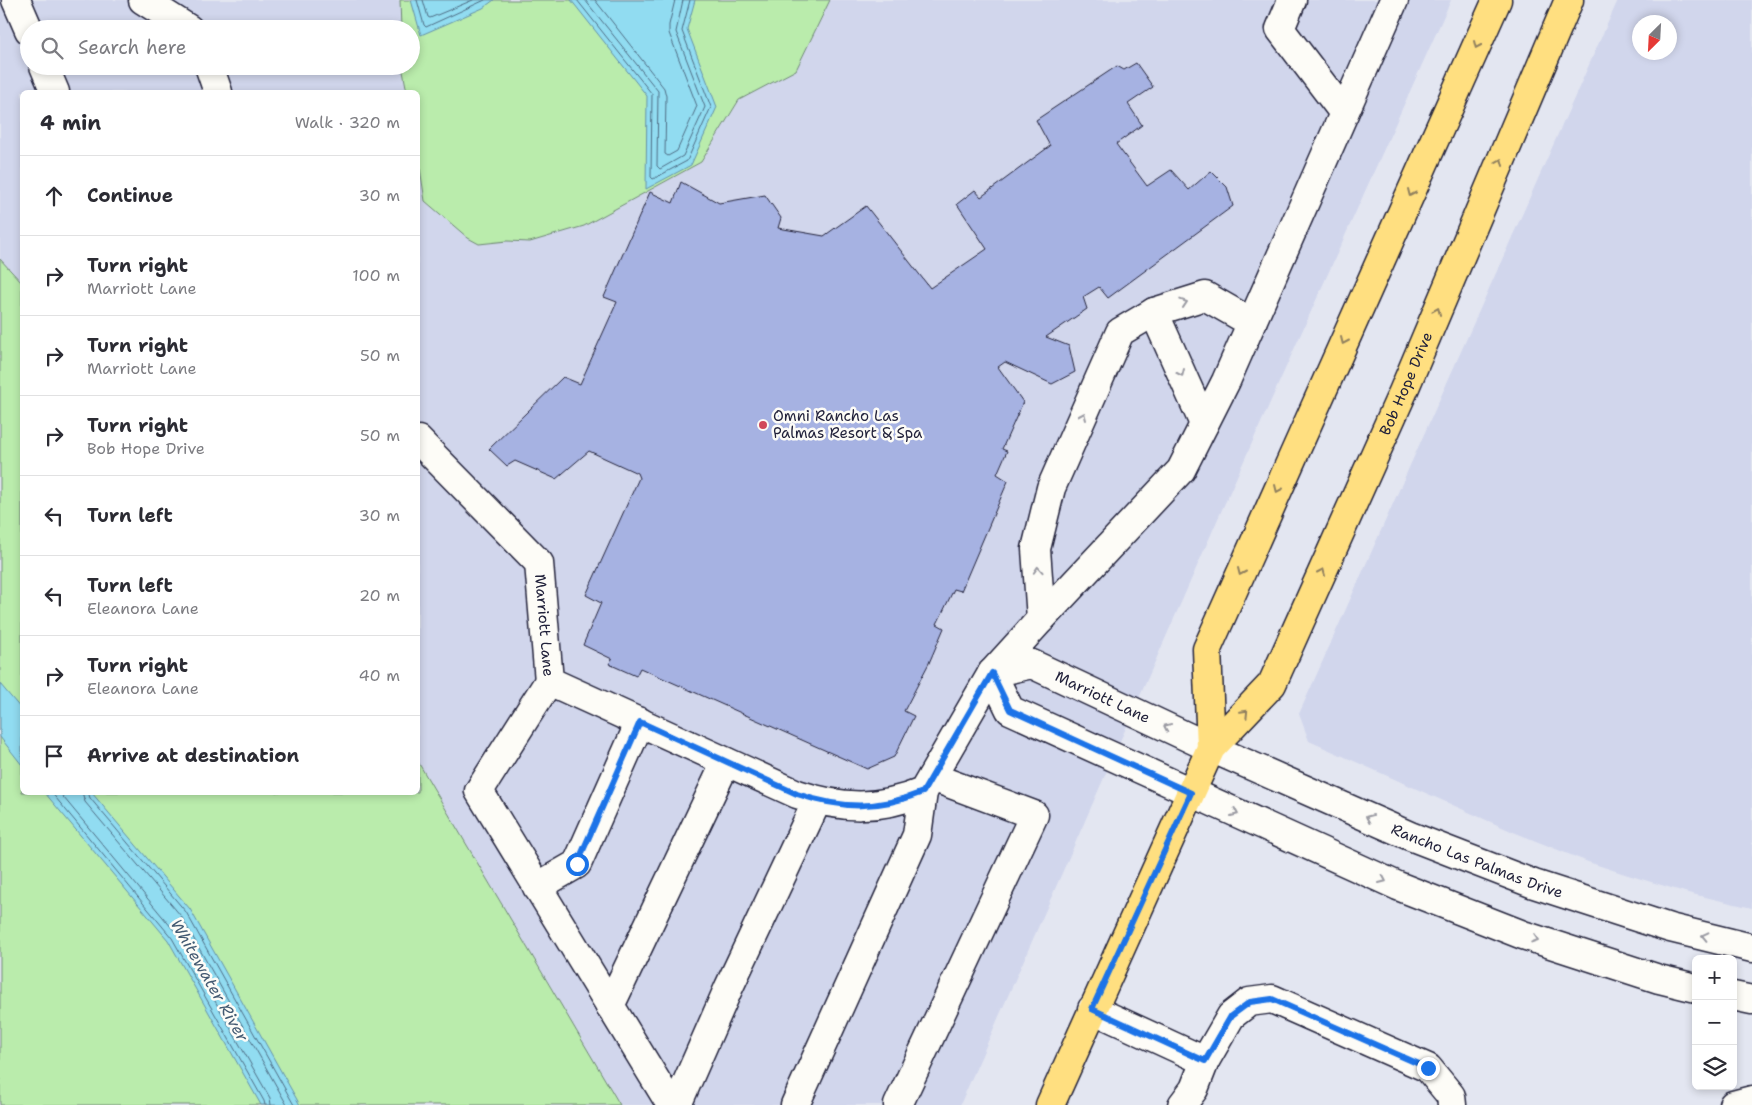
<!DOCTYPE html>
<html lang="en">
<head>
<meta charset="utf-8">
<style>
	body { margin:0; font-family:"Shantell Sans",sans-serif; background:#f2f2f3; color:#2b2b33 }
	.controls { position:absolute; right:15px; bottom:15px; display:grid; overflow:hidden; border-radius:8px; box-shadow:0 2px 8px #0003 }
	.controls button { width:45px; height:45px; display:grid; place-items:center; padding:0; border:0; border-bottom:1px solid #e1e1e2; background:#fff; color:#2b2b33; font:25px sans-serif }
	.compass { position:absolute; left:1632px; top:15px; width:45px; height:45px; border-radius:50%; background:#fff; box-shadow:0 2px 8px #0003; rotate:204deg }
	.stop { position:absolute; width:15px; height:15px; margin:-11px; border:4px solid #1a73e8; border-radius:50%; background:#fff }
	.stop.end { background:#1a73e8; border-color:#fff; box-shadow:0 1px 5px #0008 }
	.list { margin:0; padding:0; list-style:none }
	h2 { display:flex; justify-content:space-between; align-items:center; height:65px; margin:0; padding:0 20px; font-size:21px }
	h2 small { font-size:16px; font-weight:400; color:#7c7c81 }
	.list li { display:grid; grid-template-columns:32px 1fr auto; gap:15px; align-items:center; box-sizing:border-box; height:80px; padding:0 20px; border-top:1px solid #e1e1e2 }
	.list b { display:block; font-size:19px; white-space:nowrap }
	.list p { margin:0; font-size:16px; white-space:nowrap; color:#7c7c81 }
	.list em { font-size:16px; font-style:normal; color:#7c7c81 }
	.icon { flex:none; width:28px; height:28px; fill:none; stroke:currentColor; stroke-width:2; stroke-linecap:round; stroke-linejoin:round }
	.map { position:relative; flex:none; width:1752px; height:1105px; overflow:hidden }
	.search { position:absolute; background:#fff; box-shadow:0 2px 8px #0003; left:20px; top:20px; width:400px; height:55px; display:flex; align-items:center; gap:12px; box-sizing:border-box; padding:0 18px; border-radius:28px; color:#7c7c81; font-size:19px }
	.panel { position:absolute; background:#fff; box-shadow:0 2px 8px #0003; left:20px; top:90px; width:400px; height:705px; border-radius:8px }
	.map>svg:first-child { display:block }
	.built { fill:#d1d6ec; fill-rule:evenodd }
	.green { fill:#baecac; stroke:#6e8774 }
	.water { fill:#91dcf1; stroke:#6592a8 }
	.lines { fill:none; stroke-linecap:round; stroke-linejoin:round }
	.shore { stroke:#4e6c84; stroke-width:1 }
	.building { fill:#a6b2e2; stroke:#22223b }
	.minor-casing { stroke:#22223b; stroke-width:31 }
	.major-casing { stroke:#22223b; stroke-width:31 }
	.minor { stroke:#fdfcf7; stroke-width:28 }
	.major { stroke:#ffdf80; stroke-width:28 }
	.oneway { stroke:#90805e }
	.oneway2 { stroke:#9a9aa2 }
	.route { stroke:#1a73e8; stroke-width:6 }
	.poi-dot { fill:#d1495b; stroke:#fdfcf7; stroke-width:2 }
	.labels { text-anchor:middle; stroke-width:5; stroke-linejoin:round; paint-order:stroke }
	.street-label { font-size:15px; fill:#22223b; stroke:#fdfcf7 }
	.poi-label { font-size:15px; fill:#22223b; stroke:#fdfcf7; text-anchor:start }
	.water-label { font-size:16px; font-style:italic; fill:#435a72; stroke:#fdfcf7 }
</style>
</head>
<body>
<div class="map">
<svg width="1752" height="1105" viewBox="0 0 1752 1105">
	<rect width="100%" height="100%" fill="#e3e6f1"/>
	<filter id="ink" filterUnits="userSpaceOnUse"><feTurbulence type="fractalNoise" baseFrequency=".02" numOctaves="2"/><feDisplacementMap in="SourceGraphic" scale="10" xChannelSelector="R" yChannelSelector="G"/><feConvolveMatrix kernelMatrix="1 2 1 2 8 2 1 2 1" color-interpolation-filters="sRGB"/></filter>
	<g filter="url(#ink)">
		<path class="built" d="M 0,0 L 400,0 L 401,29 L 29,29 L 29,66 L 402,66 L 407,92 L 22,92 L 22,283 L 0,259 Z
			M 830,0 L 1451,0 L 1220,514 L 960,1105 L 620,1105 L 418,762 L 418,155 L 425,201 L 479,244 L 507,241 L 530,242 L 584,226 L 701,162 L 739,100 L 796,69 Z
			M 1618,0 L 1752,0 L 1752,908 L 1688,893 L 1628,875 L 1588,862 L 1511,831 L 1309,741 L 1299,714 ZM 1670,22 L 1670,52 L 1640,52 L 1640,22 Z"/>
		<path class="green" d="M 400,0 L 830,0 L 796,70 L 739,100 L 701,162 L 584,226 L 530,242 L 507,241 L 479,244 L 468,238 L 425,201 L 418,155 L 418,92 L 407,92 L 402,66 L 411,66 L 411,29 L 401,29 Z
			M 0,259 L 22,283 L 22,792 L 418,792 L 418,762 L 620,1105 L 0,1105 Z"/>
		<path class="water" d="M 411,0 L 494,0 L 483,8 L 421,35 Z
			M 571,0 L 695,0 L 687,29 L 717,107 L 691,165 L 646,189 L 647,96 Z
			M 0,684 L 22,710 L 22,765 L 0,737 Z
			M 45,793 L 92,793 L 190,909 L 300,1105 L 261,1105 L 168,940 Z"/>
		<g class="lines">
			<path class="shore" d="M 417,0 L 424,25 L 426,27 L 485,0
				M 423,0 L 428,17 L 430,18 L 473,0
				M 577,0 L 652,94 L 651,177 L 653,179 L 687,161 L 711,107 L 682,31 L 690,0
				M 585,0 L 658,91 L 657,166 L 660,169 L 683,156 L 705,107 L 676,32 L 683,0
				M 595,0 L 664,88 L 666,96 L 665,154 L 668,156 L 677,151 L 697,106 L 669,33 L 669,25 L 675,0
				M 51,792 L 172,938 L 264,1101 L 265,1105
				M 59,792 L 177,934 L 270,1098 L 271,1105
				M 82,792 L 85,802 L 181,916 L 287,1105
				M 88,792 L 90,798 L 186,912 L 294,1105"/>
		</g>
		<path class="building" d="M 1136,63 L 1153,87 L 1128,104 L 1142,125 L 1116,144 L 1147,186 L 1171,170 L 1189,190 L 1211,171 L 1227,187 L 1233,206 L 1108,298 L 1099,287 L 1083,297 L 1087,309 L 1046,337 L 1069,346 L 1075,372 L 1052,384 L 1005,362 L 998,367 L 1023,402 L 1002,449 L 1007,451 L 997,474 L 1008,481 L 961,591 L 954,589 L 937,624 L 944,628 L 929,663 L 904,711 L 914,716 L 894,757 L 867,769 L 640,668 L 636,676 L 609,664 L 612,659 L 583,645 L 601,603 L 586,595 L 639,478 L 637,473 L 589,451 L 556,479 L 515,461 L 507,466 L 489,449 L 563,377 L 580,384 L 617,302 L 604,297 L 650,192 L 673,203 L 681,182 L 719,203 L 765,195 L 781,218 L 778,228 L 824,236 L 866,206 L 930,288 L 987,249 L 957,204 L 975,190 L 981,197 L 1050,146 L 1036,120 L 1117,66 L 1124,70 Z"/>
		<g class="lines">
			<defs>
				<g id="minor">
					<path d="M 16,0 L 29,30"/>
					<path d="M 143,0 L 189,29"/>
					<path d="M 1292,0 L 1280,29 L 1344,113"/>
					<path d="M 44,66 L 55,92"/>
					<path d="M 209,66 L 218,92"/>
					<path d="M 1154,312 L 1204,424"/>
					<path id="s1" d="M 418,440 L 539,563 L 549,681 L 797,794 C 842,809 878,810 923,792 L 992,673 L 1041,619 L 1181,470 L 1226,381 L 1394,0"/>
					<path d="M 1041,619 L 1036,549 L 1051,488 L 1120,332 L 1154,312 L 1205,296 L 1252,323"/>
					<path id="s2" d="M 992,673 L 1032,664 L 1211,748 L 1410,836 L 1534,884 L 1670,928 L 1752,948"/>
					<path d="M 992,673 L 1010,710 L 1398,886 L 1523,935 L 1659,979 L 1696,988"/>
					<path d="M 549,681 L 479,791 L 671,1105"/>
					<path d="M 537,887 L 577,864 L 640,722"/>
					<path d="M 1733,996 L 1752,1000"/>
					<path d="M 610,1006 L 726,762"/>
					<path d="M 1092,1009 L 1205,1061"/>
					<path d="M 677,1105 L 729,987 L 817,801"/>
					<path d="M 795,1105 L 917,835 L 923,792"/>
					<path d="M 898,1105 L 1034,815 L 932,777"/>
					<path d="M 1182,1105 L 1194,1089 L 1205,1061 L 1231,1016 L 1249,1002 L 1272,999 L 1428,1068 L 1451,1096 L 1452,1105"/>
					<path d="M 1733,1105 L 1752,1100"/>
				</g>
				<g id="major">
					<path d="M 1211,748 L 1207,649 L 1497,0"/>
					<path id="s3" d="M 1050,1105 L 1211,748 L 1272,684 L 1403,392 L 1569,0"/>
				</g>
			</defs>
			<use href="#minor" class="minor-casing"/>
			<use href="#major" class="major-casing"/>
			<use href="#minor" class="minor"/>
			<use href="#major" class="major"/>
		</g>
		<defs><path id="oneway-chevron" d="M-2-3.5L2.5 0L-2 3.5" fill="none" stroke-width="1.6" stroke-linecap="round" stroke-linejoin="round" transform="scale(1.25)"/></defs>
		<g class="oneway">
			<use href="#oneway-chevron" transform="translate(1477 45) rotate(114)"/>
			<use href="#oneway-chevron" transform="translate(1500 162) rotate(-67)"/>
			<use href="#oneway-chevron" transform="translate(1411 193) rotate(114)"/>
			<use href="#oneway-chevron" transform="translate(1437 311) rotate(-67)"/>
			<use href="#oneway-chevron" transform="translate(1344 341) rotate(114)"/>
			<use href="#oneway-chevron" transform="translate(1278 489) rotate(114)"/>
			<use href="#oneway-chevron" transform="translate(1241 572) rotate(114)"/>
			<use href="#oneway-chevron" transform="translate(1322 572) rotate(-66)"/>
			<use href="#oneway-chevron" transform="translate(1245 713) rotate(-46)"/>
		</g>
		<g class="oneway2">
			<use href="#oneway-chevron" transform="translate(1184 303) rotate(-18)"/>
			<use href="#oneway-chevron" transform="translate(1181 373) rotate(66)"/>
			<use href="#oneway-chevron" transform="translate(1083 416) rotate(-66)"/>
			<use href="#oneway-chevron" transform="translate(1038 570) rotate(-94)"/>
			<use href="#oneway-chevron" transform="translate(1167 727) rotate(-155)"/>
			<use href="#oneway-chevron" transform="translate(1235 813) rotate(24)"/>
			<use href="#oneway-chevron" transform="translate(1369 818) rotate(-156)"/>
			<use href="#oneway-chevron" transform="translate(1383 880) rotate(24)"/>
			<use href="#oneway-chevron" transform="translate(1705 936) rotate(-167)"/>
			<use href="#oneway-chevron" transform="translate(1535 939) rotate(18)"/>
		</g>
	</g>
	<g class="lines" filter="url(#ink)">
		<path class="route" d="M 577,864 L 640,722 L 797,794 C 842,809 878,810 923,792 L 992,673 L 1010,710 L 1191,793 L 1092,1009 L 1205,1061 L 1231,1016 L 1250,1002 L 1272,999 L 1428,1068"/>
	</g>
	<circle class="poi-dot" cx="763" cy="425" r="5"/>
	<g class="labels">
		<g class="street-label">
			<text dy="5" stroke="none"><textPath href="#s3" startOffset="809">Bob Hope Drive</textPath></text>
			<text dy="5" stroke="none"><textPath href="#s1" startOffset="235">Marriott Lane</textPath></text>
			<text dy="5" stroke="none"><textPath href="#s2" startOffset="119">Marriott Lane</textPath></text>
			<text dy="5" stroke="none"><textPath href="#s2" startOffset="528">Rancho Las Palmas Drive</textPath></text>
		</g>
		<g class="poi-label">
			<text x="773" y="421">Omni Rancho Las<tspan x="773" dy="17">Palmas Resort &amp; Spa</tspan></text>
		</g>
		<g class="water-label">
			<text transform="translate(210 980) rotate(60)" y="6">Whitewater River</text>
		</g>
	</g>
</svg>
<div class="controls">
<button>+</button>
<button>−</button>
<button><svg class="icon" aria-label="layers" viewBox="0 0 24 24"><path d="M12 4l9 5-9 5-9-5zM3 14l9 5 9-5"/></svg></button>
</div>
<svg class="compass" viewBox="-18 -18 36 36"><path d="M0-13l5 13h-10z" fill="#e53935"/><path d="M0 13l5-13h-10z" fill="#7c7c81"/></svg>
<div class="stop" style="left:577px;top:864px"></div>
<div class="stop end" style="left:1428px;top:1068px"></div>
<div class="search"><svg class="icon" aria-label="search" viewBox="0 0 24 24"><circle cx="10" cy="10" r="6"/><path d="M15 15l6 6"/></svg>Search here</div>
<section class="panel">
<h2>4 min<small>Walk · 320 m</small></h2>
<ul class="list">
<li><svg class="icon" aria-label="ahead" viewBox="0 0 24 24"><path d="M12 20V5M6 11l6-6 6 6"/></svg><div><b>Continue</b></div><em>30 m</em></li>
<li><svg class="icon" aria-label="right" viewBox="0 0 24 24"><path d="M7 20v-9h11M14 6l5 5-5 5"/></svg><div><b>Turn right</b><p>Marriott Lane</p></div><em>100 m</em></li>
<li><svg class="icon" aria-label="right" viewBox="0 0 24 24"><path d="M7 20v-9h11M14 6l5 5-5 5"/></svg><div><b>Turn right</b><p>Marriott Lane</p></div><em>50 m</em></li>
<li><svg class="icon" aria-label="right" viewBox="0 0 24 24"><path d="M7 20v-9h11M14 6l5 5-5 5"/></svg><div><b>Turn right</b><p>Bob Hope Drive</p></div><em>50 m</em></li>
<li><svg class="icon" aria-label="left" viewBox="0 0 24 24"><path d="M17 20v-9H6M10 6l-5 5 5 5"/></svg><div><b>Turn left</b></div><em>30 m</em></li>
<li><svg class="icon" aria-label="left" viewBox="0 0 24 24"><path d="M17 20v-9H6M10 6l-5 5 5 5"/></svg><div><b>Turn left</b><p>Eleanora Lane</p></div><em>20 m</em></li>
<li><svg class="icon" aria-label="right" viewBox="0 0 24 24"><path d="M7 20v-9h11M14 6l5 5-5 5"/></svg><div><b>Turn right</b><p>Eleanora Lane</p></div><em>40 m</em></li>
<li><svg class="icon" aria-label="arrive" viewBox="0 0 24 24"><path d="M6 21V4h12l-3 4 3 4H6"/></svg><div><b>Arrive at destination</b></div></li>
</ul>
</section>
</div>
</body>
</html>
